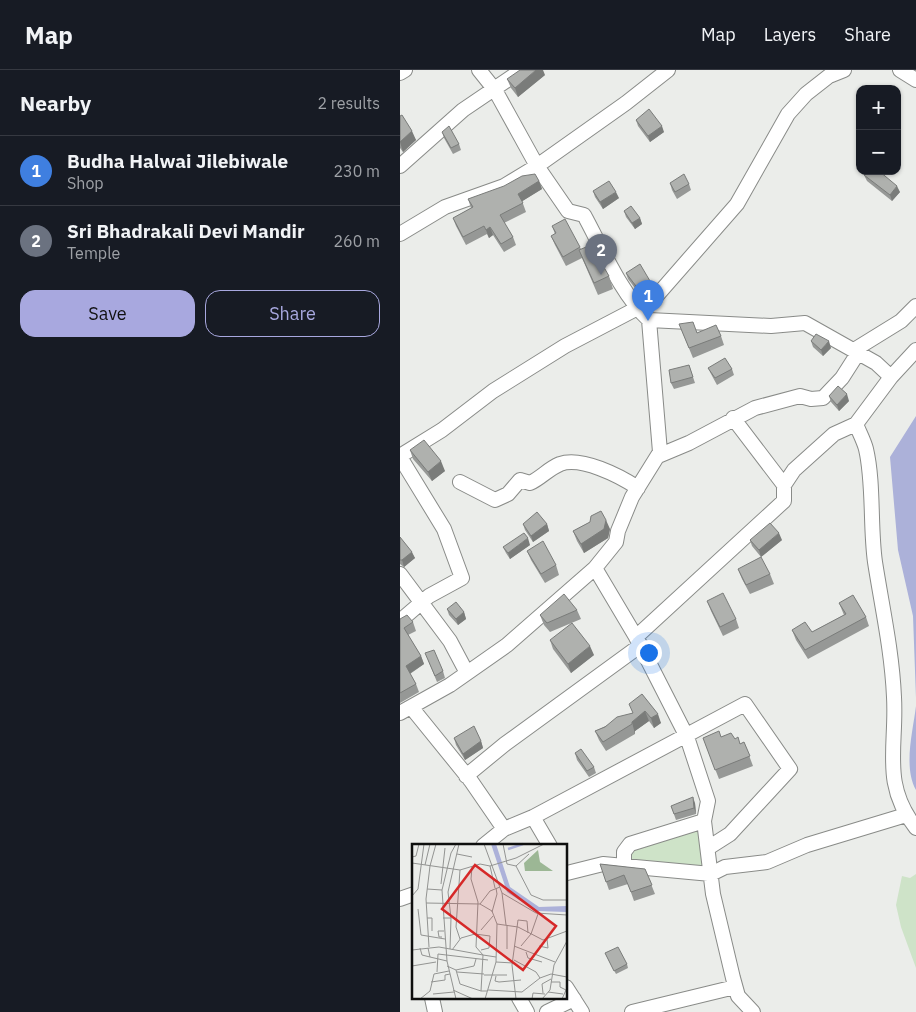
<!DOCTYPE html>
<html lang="en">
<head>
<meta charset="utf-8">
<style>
	body { margin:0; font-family:"IBM Plex Sans",sans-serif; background:#242831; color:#f1f3f6 }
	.controls { position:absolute; right:15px; top:15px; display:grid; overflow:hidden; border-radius:10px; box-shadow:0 1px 4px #0004 }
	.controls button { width:45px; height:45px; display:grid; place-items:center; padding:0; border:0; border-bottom:1px solid #363941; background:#171b24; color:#f1f3f6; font:25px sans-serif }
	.you { position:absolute; left:248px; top:582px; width:18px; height:18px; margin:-12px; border:4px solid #fff; border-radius:50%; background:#1a73e8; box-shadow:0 0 0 8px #1a73e833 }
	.badge { display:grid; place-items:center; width:32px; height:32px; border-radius:50%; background:#a8a8df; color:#fff; font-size:16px; font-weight:700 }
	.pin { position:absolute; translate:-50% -41px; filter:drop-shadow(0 1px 2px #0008) }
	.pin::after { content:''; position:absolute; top:26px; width:18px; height:15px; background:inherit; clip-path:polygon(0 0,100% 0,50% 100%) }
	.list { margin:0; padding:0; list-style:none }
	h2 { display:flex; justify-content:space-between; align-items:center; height:65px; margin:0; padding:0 20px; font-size:21px }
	h2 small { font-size:16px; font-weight:400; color:#9ea1a6 }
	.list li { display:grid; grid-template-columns:32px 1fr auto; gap:15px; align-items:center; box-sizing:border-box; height:70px; padding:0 20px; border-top:1px solid #363941 }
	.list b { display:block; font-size:19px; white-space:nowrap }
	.list p { margin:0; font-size:16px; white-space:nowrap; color:#9ea1a6 }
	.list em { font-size:16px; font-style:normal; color:#9ea1a6 }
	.actions { display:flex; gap:10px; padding:15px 20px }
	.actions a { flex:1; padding:11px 0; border:1px solid #a8a8df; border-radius:15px; text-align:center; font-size:18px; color:#a8a8df }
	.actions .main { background:#a8a8df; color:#111 }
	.map { position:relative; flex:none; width:516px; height:942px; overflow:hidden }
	header { display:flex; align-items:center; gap:30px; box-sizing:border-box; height:70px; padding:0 25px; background:#171b24; border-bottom:1px solid #363941 }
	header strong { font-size:24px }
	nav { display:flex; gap:28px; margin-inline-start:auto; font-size:18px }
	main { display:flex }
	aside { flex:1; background:#171b24 }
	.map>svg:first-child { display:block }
	.green { fill:#cee3c8 }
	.water { fill:#acb1d9 }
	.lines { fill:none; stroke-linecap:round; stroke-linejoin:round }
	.minor-casing { stroke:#898b88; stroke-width:16 }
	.minor { stroke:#fff; stroke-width:14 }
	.wall { fill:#969896 }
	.shaded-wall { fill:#7a7c7a }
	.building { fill:#afb1ae; stroke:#7a7c7a }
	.inset-river { fill:none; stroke:#acb1d9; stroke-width:2.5 }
	.inset-road { fill:none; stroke:#939492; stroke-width:1 }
	.view { fill:#d62828; fill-opacity:0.15; stroke:#d62828; stroke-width:2.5 }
	.inset-edge { fill:none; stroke:#0e0f0e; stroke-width:2.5 }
</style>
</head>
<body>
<header>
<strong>Map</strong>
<nav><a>Map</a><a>Layers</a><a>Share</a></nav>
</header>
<main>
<aside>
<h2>Nearby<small>2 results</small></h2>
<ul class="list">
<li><span class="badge" style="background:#3f7fe0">1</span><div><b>Budha Halwai Jilebiwale</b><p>Shop</p></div><em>230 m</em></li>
<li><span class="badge" style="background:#6b7280">2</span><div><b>Sri Bhadrakali Devi Mandir</b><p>Temple</p></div><em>260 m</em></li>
</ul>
<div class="actions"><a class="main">Save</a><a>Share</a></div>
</aside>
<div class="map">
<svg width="516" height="942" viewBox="0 0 516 942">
	<rect width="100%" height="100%" fill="#ebedea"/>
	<path class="green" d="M 302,754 L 308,801 L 227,793 L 233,776 Z
		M 516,804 L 516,898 L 501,857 L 496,835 L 502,806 L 510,808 Z"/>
	<path class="water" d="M 516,346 L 516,628 L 513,546 L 498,480 L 490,387 Z
		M 516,636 L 516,720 C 503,697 513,661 516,636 Z"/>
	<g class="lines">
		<defs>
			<path id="minor" d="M 79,0 L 95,20 L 137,96 L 168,141 L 184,145 C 202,178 221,224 249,250 L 371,256 L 405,253 L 476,293 L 491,307
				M 500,0 L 516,10
				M 0,3 L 5,0
				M 0,96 L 63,40 L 122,0
				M 0,164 L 45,137 L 104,116 L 137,96 L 226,33 L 268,0
				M 249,250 L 260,382 L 232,427 L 218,461 L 216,472 L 195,498 L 236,567 L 287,667 L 308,731 L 304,751 L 313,824 L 333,908 L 338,926 L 353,942
				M 454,280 L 501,251 L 516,236
				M 516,280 L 491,307 L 456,354 C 459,362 464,371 466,379 C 474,413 470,457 475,492 C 482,537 492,581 494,627 C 497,677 481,714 516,758
				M 333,348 L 384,415
				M 0,386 L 42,360 L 93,321 L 165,276 L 253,230 L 337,134 L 388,44 L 406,24 L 429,6 L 444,0
				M 258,386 L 289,373 L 355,338 L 400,326 L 411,329 L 423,328 L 442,308 L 458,283
				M 0,387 L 44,459 L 62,508 L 29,526 L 0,551
				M 60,412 L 95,430 L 108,424 L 120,410 L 130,413 C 141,408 148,399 160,394 C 181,386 220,406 238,418
				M 0,504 L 50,571 L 67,603
				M 236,567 L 384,431 L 384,415 L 394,400 L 434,364 L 456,354
				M 11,637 L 71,711 L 104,759
				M 0,643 L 50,615 L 107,575 L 195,498
				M 66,706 L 105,674 L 241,575
				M 133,747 L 150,776
				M 83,776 L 104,759 L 133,747 L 345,634 L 390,699 L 330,764 L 308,778
				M 224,795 L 224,782 L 230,774 L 304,751
				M 167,803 L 203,794 L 311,804 L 325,797 L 367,792 L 407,775 L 506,745
				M 0,829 L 14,824
				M 166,917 L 182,942
				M 32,928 L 35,942
				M 119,928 L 127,942
				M 147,942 L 174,929
				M 232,942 L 335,917"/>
		</defs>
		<use href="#minor" class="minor-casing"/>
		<use href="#minor" class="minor"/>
	</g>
	<path class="wall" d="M 145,5 L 118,27 L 111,18 L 107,9 Z
		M 0,46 L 16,70 L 3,82 L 0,78 Z
		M 236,50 L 264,62 L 250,72 L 238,56 Z
		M 42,62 L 59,74 L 61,80 L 53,84 L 44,68 Z
		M 464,105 L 500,122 L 492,131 L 467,111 Z
		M 139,111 L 142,119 L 122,131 L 126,142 L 104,153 L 113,167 L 116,175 L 104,182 L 93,165 L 89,168 L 87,164 L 66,175 L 56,156 L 53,148 L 71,138 L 68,129 Z
		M 270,113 L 289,114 L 291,120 L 277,129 L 272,120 Z
		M 193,121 L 219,128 L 203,139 L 195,127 Z
		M 224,141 L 240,148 L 242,154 L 235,159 L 226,147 Z
		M 152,156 L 180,177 L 181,179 L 209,206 L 213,219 L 198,225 L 182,188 L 166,196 L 155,175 L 151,166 L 155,164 Z
		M 226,203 L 250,211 L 253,217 L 241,226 L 228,209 Z
		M 279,254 L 297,263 L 321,266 L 324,275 L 293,288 Z
		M 411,271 L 431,278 L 423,286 L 413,277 Z
		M 289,295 L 295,313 L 274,319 L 271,313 Z
		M 308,298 L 332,299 L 334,305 L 317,315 L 311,304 Z
		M 429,326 L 449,331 L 439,341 L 431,332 Z
		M 10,380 L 45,401 L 32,411 L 13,389 Z
		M 190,452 L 210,459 L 208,468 L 184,483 L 177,471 L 173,461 Z
		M 123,454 L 147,454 L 149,461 L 133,472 L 125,460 Z
		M 0,467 L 15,488 L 4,497 L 0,494 Z
		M 350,470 L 382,470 L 361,487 L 352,476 Z
		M 130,475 L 110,489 L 106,483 L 103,477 Z
		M 127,481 L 156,495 L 159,505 L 145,513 L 131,490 Z
		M 338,499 L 370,504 L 374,514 L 350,524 L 342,509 Z
		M 307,531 L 336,549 L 339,558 L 323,566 L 311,541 Z
		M 439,533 L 466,547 L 469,556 L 408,589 L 396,570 L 392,560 L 412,562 L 444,545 Z
		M 47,539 L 64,542 L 66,549 L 58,555 L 49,545 Z
		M 177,540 L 181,549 L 150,562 L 144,555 L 140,545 Z
		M 0,549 L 13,552 L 16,561 L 8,565 L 21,586 L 24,594 L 10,604 L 16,614 L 19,622 L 0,633 Z
		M 150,570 L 194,585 L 171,603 L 153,579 Z
		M 28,590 L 43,601 L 45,608 L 37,612 Z
		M 242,624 L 261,653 L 254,658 L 249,651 L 235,661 L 235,664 L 206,681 L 199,670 L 195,661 L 233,643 Z
		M 321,667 L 335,669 L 340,674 L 344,672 L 353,696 L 319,709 L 303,668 Z
		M 54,668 L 81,671 L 83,678 L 65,690 L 56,675 Z
		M 175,683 L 194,697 L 196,703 L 189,707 L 177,690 Z
		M 295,733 L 296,744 L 276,750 L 271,736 Z
		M 200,794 L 245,799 L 255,824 L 234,831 L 228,814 L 209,820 Z
		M 205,883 L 227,894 L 228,898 L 216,904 Z"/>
	<path class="shaded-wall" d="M 136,0 L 143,0 L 145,5 L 118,27 L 115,18 Z
		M 262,56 L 264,62 L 250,72 L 248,66 Z
		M 12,61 L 16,70 L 3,82 L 0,72 Z
		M 139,111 L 142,119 L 121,132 L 118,124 Z
		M 497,116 L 500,122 L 492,131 L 490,125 Z
		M 216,122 L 219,128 L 203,139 L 200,132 Z
		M 240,148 L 242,154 L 235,159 L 232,153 Z
		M 90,157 L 93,165 L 89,168 L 86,160 Z
		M 250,211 L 253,217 L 241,226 L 239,220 Z
		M 429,271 L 431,278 L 423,286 L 421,280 Z
		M 447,324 L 449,331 L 439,341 L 437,335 Z
		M 41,391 L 45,401 L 32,411 L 28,402 Z
		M 206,450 L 210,459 L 208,468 L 184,483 L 181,474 Z
		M 147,454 L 149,461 L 133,472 L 131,466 Z
		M 379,463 L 382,470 L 361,487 L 359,480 Z
		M 128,468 L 130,475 L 110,489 L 108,483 Z
		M 12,482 L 15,488 L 4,497 L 2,490 Z
		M 64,542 L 66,549 L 58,555 L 56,549 Z
		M 190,576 L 194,585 L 171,603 L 168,594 Z
		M 21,586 L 24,594 L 9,604 L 6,596 Z
		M 245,641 L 249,651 L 235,661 L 235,664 L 232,652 Z
		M 258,644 L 261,653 L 254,658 L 251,648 Z
		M 81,671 L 83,678 L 65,690 L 63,684 Z
		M 293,727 L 295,733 L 296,744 L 294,738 Z"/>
	<path class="building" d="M 120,0 L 136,0 L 115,18 L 107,9 Z
		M 249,39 L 262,56 L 248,66 L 236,50 Z
		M 2,45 L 12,61 L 0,72 L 0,46 Z
		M 49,56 L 59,74 L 51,78 L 42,62 Z
		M 468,101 L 479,101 L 497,116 L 490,125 L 464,105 Z
		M 135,104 L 139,111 L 118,124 L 123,133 L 100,145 L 113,167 L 101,174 L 90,157 L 86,160 L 84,156 L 63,167 L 53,148 L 73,137 L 68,129 L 104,116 L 122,106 Z
		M 284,104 L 289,114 L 275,122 L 270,113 Z
		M 209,111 L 216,122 L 200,132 L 193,121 Z
		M 231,136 L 240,148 L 232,153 L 224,141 Z
		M 165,149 L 180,177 L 163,187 L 151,166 L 156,163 L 152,156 Z
		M 191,175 L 209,206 L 194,213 L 179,180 Z
		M 240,194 L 250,211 L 239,220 L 226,203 Z
		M 293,252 L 297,263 L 316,255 L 321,266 L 289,278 L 279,254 Z
		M 416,264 L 429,271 L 421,280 L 411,271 Z
		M 325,288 L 332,299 L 315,308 L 308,298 Z
		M 289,295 L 293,307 L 271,313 L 269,300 Z
		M 438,316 L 447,324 L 437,335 L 429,326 Z
		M 24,370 L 41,391 L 28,402 L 10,380 Z
		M 201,441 L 206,450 L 204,459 L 181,474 L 173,461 L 190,452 L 191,446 Z
		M 137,442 L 147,454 L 131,466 L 123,454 Z
		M 370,453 L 379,463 L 359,480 L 350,470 Z
		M 124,463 L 128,468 L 108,483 L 103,477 Z
		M 0,467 L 12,482 L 2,490 L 0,490 Z
		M 143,471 L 156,495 L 141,504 L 127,481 Z
		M 361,487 L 370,504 L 346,515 L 338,499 Z
		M 323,523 L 336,549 L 320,557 L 307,531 Z
		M 164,524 L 177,540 L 147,553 L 140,545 Z
		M 453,525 L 466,547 L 405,580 L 392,560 L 405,552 L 412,562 L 446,544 L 439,533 Z
		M 56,532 L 64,542 L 56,549 L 47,539 Z
		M 7,545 L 13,552 L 4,558 L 21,586 L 6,596 L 16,614 L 0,623 L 0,549 Z
		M 172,553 L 190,576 L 168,594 L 150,570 Z
		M 34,580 L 43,601 L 35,606 L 25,583 Z
		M 242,624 L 258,644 L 251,648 L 245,641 L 232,652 L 232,654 L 203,672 L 195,661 L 205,657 L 217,647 L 233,643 L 229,634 Z
		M 74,656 L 81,671 L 63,684 L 54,668 Z
		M 319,661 L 321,667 L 331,663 L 335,669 L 338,667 L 340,674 L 344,672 L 350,686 L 315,700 L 303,668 Z
		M 181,679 L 194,697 L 187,701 L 175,683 Z
		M 293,727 L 294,738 L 274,744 L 271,736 Z
		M 200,794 L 245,799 L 252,815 L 231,822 L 224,805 L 206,812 Z
		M 218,877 L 227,894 L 214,901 L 205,883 Z"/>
	<g transform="translate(12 774)">
		<rect width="155" height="155" fill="#ebedea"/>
		<path d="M 126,6 L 128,18 L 141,27 L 113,27 L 112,19 Z" fill="#9cb795"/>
		<path d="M 79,0 L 84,0 L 98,43 L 127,63 L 155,62 L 155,68 L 124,67 L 95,48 Z" fill="#acb1d9"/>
		<path class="inset-river" d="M 96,5 L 111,0"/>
		<path class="inset-road" d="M 72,0 L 90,49 L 124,69 L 155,71M 91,0 L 95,20 L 104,22 L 119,51 L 131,56 L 155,56M 45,10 L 60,13M 0,13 L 4,12 L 7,0M 0,19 L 48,26 L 68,20 L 78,22 L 104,14 L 132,0M 13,21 L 18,0M 78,22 L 83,44M 104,22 L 117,10M 60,23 L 59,35 L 66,58 L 64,103 L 71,111 L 84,113M 48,26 L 44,83 L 48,95M 29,40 L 33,4M 15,45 L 30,46M 90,49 L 94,81M 0,52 L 6,45 L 12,0M 14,59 L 68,60 L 78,47 L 88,43M 68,60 L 80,67 L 85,80 L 106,83 L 131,96 L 155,87M 6,65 L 9,91 L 33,95M 80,68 L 85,50 L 84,44M 15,74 L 20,74 L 20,87M 31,74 L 39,74 L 38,105M 39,74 L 36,48 L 47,0M 69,86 L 81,72M 30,93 L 27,93 L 26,87 L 32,87M 102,102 L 143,118M 109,102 L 119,90 L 126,70M 127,102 L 136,104 L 135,95M 17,103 L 14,55 L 18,22 L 24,0M 8,104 L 10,111 L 18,113M 16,104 L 18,113 L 35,117M 95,105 L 95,81M 0,106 L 27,103 L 71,111 L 69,147 L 75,147M 40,106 L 49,94 L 63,90 L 78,92 L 77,104 L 69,106M 114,108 L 116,114 L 130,118M 102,116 L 124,128 L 128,134M 84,118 L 101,119M 0,122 L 24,118M 35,122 L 44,126 L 48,140 L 69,147M 44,126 L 62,122 L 64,115M 25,128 L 26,110 L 76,116M 45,128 L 72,130M 72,131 L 95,131M 84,132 L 83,137 L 87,138 L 109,136M 19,138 L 33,136 L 33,131 L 38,130M 139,138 L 148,138 L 148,143 L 154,146 L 150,155M 41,146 L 61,155M 76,146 L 110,148 L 128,134 L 139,130 L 155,133M 136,148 L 151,150M 131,149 L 130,140 L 139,135M 21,150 L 42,148M 8,155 L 18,147 L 22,130 L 37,127M 44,155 L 35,117 L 30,46 L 39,9 L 44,0M 73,155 L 84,118 L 85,80M 104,155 L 100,121 L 106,76 L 115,77 L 116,89M 120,155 L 121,149 L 133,150M 130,155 L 138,146 L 142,121 L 155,97"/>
		<path class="view" d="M 63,21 L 144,82 L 111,126 L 30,65 Z"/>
		<rect width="155" height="155" class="inset-edge"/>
	</g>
</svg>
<div class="controls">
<button>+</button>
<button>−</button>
</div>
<div class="you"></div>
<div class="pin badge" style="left:248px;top:251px;background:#3f7fe0">1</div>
<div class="pin badge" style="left:201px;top:205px;background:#6b7280">2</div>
</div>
</main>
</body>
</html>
